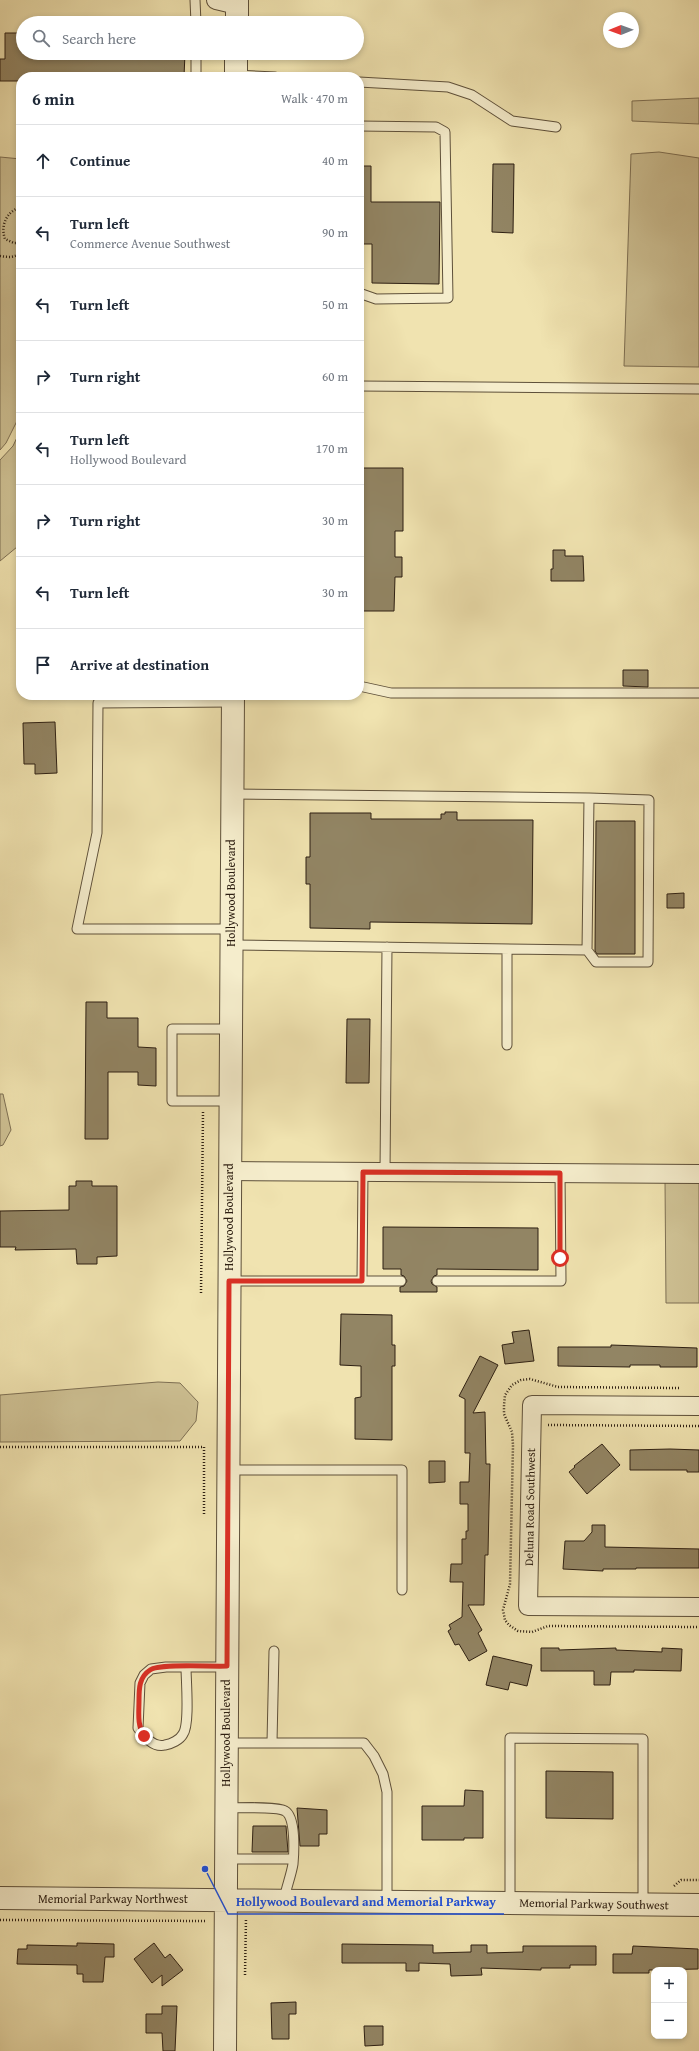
<!DOCTYPE html>
<html lang="en">
<head>
<meta charset="utf-8">
<style>
	body { margin:0; font-family:"Gentium Book Plus",serif; background:#f2f2f3; color:#1f2937 }
	.controls { position:absolute; right:12px; bottom:12px; display:grid; overflow:hidden; border-radius:8px; box-shadow:0 2px 6px #0003 }
	.controls button { width:36px; height:36px; display:grid; place-items:center; padding:0; border:0; border-bottom:1px solid #e0e1e3; background:#fff; color:#1f2937; font:20px sans-serif }
	.compass { position:absolute; left:603px; top:12px; width:36px; height:36px; border-radius:50%; background:#fff; box-shadow:0 2px 6px #0003; rotate:269deg }
	.stop { position:absolute; width:12px; height:12px; margin:-9px; border:3px solid #d93025; border-radius:50%; background:#fff }
	.stop.end { background:#d93025; border-color:#fff; box-shadow:0 1px 4px #0008 }
	.list { margin:0; padding:0; list-style:none }
	h2 { display:flex; justify-content:space-between; align-items:center; height:52px; margin:0; padding:0 16px; font-size:17px }
	h2 small { font-size:13px; font-weight:400; color:#747a83 }
	.list li { display:grid; grid-template-columns:26px 1fr auto; gap:12px; align-items:center; box-sizing:border-box; height:72px; padding:0 16px; border-top:1px solid #e0e1e3 }
	.list b { display:block; font-size:15px; white-space:nowrap }
	.list p { margin:0; font-size:13px; white-space:nowrap; color:#747a83 }
	.list em { font-size:13px; font-style:normal; color:#747a83 }
	.icon { flex:none; width:22px; height:22px; fill:none; stroke:currentColor; stroke-width:2; stroke-linecap:round; stroke-linejoin:round }
	.map { position:relative; flex:none; width:699px; height:2051px; overflow:hidden }
	.search { position:absolute; background:#fff; box-shadow:0 2px 6px #0003; left:16px; top:16px; width:348px; height:44px; display:flex; align-items:center; gap:10px; box-sizing:border-box; padding:0 14px; border-radius:22px; color:#747a83; font-size:15px }
	.panel { position:absolute; background:#fff; box-shadow:0 2px 6px #0003; left:16px; top:72px; width:348px; height:628px; border-radius:16px }
	.map>svg:first-child { display:block }
	.green { fill:#cfc295; stroke:#7e7054 }
	.building { fill:#928564; stroke:#2d1f12 }
	.lines { fill:none; stroke-linecap:round; stroke-linejoin:round }
	.service-casing { stroke:#5e503a; stroke-width:11 }
	.minor-casing { stroke:#5e503a; stroke-width:20 }
	.tertiary-casing { stroke:#5e503a; stroke-width:24 }
	.path { stroke:#2d1f12; stroke-width:2.5; stroke-dasharray:1 2; stroke-linecap:butt }
	.service { stroke:#f5edcc; stroke-width:9 }
	.minor { stroke:#f5edcc; stroke-width:18 }
	.tertiary { stroke:#f5edcc; stroke-width:22 }
	.route { stroke:#d93025; stroke-width:5 }
	.labels { text-anchor:middle; stroke-width:3.5; stroke-linejoin:round; paint-order:stroke }
	.street-label { font-size:12px; fill:#2d1f12; stroke:#f5edcc }
	.leader { fill:none; stroke:#1d4ed8; stroke-width:1.5 }
	.callout-dot { fill:#1d4ed8; stroke:#f5edcc; stroke-width:1.5 }
	.callout-label { font-size:13px; text-anchor:middle; font-weight:bold; fill:#1d4ed8; stroke:#f5edcc; stroke-width:3.5; stroke-linejoin:round; paint-order:stroke }
</style>
</head>
<body>
<div class="map">
<svg width="699" height="2051" viewBox="0 0 699 2051">
	<rect width="100%" height="100%" fill="#f0e3b0"/>
	<filter id="stains"><feTurbulence type="fractalNoise" baseFrequency=".005" numOctaves="4"/><feColorMatrix values="0 0 0 0 .2 0 0 0 0 .09 0 0 0 0 .02 0 0 0 .5 -.17"/></filter>
	<radialGradient id="worn" r=".72"><stop offset=".6" stop-color="#630" stop-opacity="0"/><stop offset="1" stop-color="#630" stop-opacity=".3"/></radialGradient>
	<path class="green" d="M 699,98 L 699,124 L 632,121 L 632,101 Z
		M 659,152 L 699,158 L 699,367 L 624,366 L 631,154 Z
		M 0,157 L 21,159 L 21,413 L 6,443 L 0,450 Z
		M 21,429 L 21,539 L 17,547 L 0,561 L 0,460 L 13,446 Z
		M 0,1094 L 3,1094 L 11,1130 L 3,1145 L 0,1146 Z
		M 665,1181 L 699,1182 L 699,1303 L 666,1303 Z
		M 158,1382 L 180,1383 L 198,1402 L 196,1421 L 180,1441 L 0,1442 L 0,1395 Z"/>
	<path class="building" d="M 5,33 L 23,33 L 23,53 L 185,53 L 184,77 L 21,77 L 21,81 L 0,81 L 0,59 L 5,59 Z
		M 493,164 L 514,164 L 513,233 L 492,232 Z
		M 359,166 L 371,166 L 371,202 L 440,202 L 439,284 L 372,283 L 372,244 L 359,244 Z
		M 359,468 L 403,468 L 403,531 L 395,531 L 395,557 L 402,557 L 402,577 L 395,577 L 394,611 L 359,611 Z
		M 553,550 L 565,550 L 565,556 L 583,556 L 584,581 L 551,581 L 551,569 L 553,569 Z
		M 623,670 L 648,670 L 648,687 L 623,686 Z
		M 55,722 L 57,773 L 35,774 L 35,764 L 24,764 L 23,723 Z
		M 445,812 L 457,812 L 457,820 L 533,820 L 532,924 L 370,922 L 370,929 L 310,928 L 310,884 L 306,884 L 306,857 L 310,857 L 310,813 L 371,813 L 371,819 L 441,819 L 441,814 L 445,814 Z
		M 596,821 L 635,821 L 635,954 L 597,954 L 595,951 Z
		M 684,893 L 684,908 L 667,908 L 667,894 Z
		M 86,1002 L 107,1002 L 107,1018 L 138,1018 L 138,1047 L 156,1048 L 156,1086 L 138,1085 L 138,1072 L 108,1072 L 108,1139 L 85,1139 Z
		M 347,1019 L 370,1019 L 369,1083 L 346,1083 Z
		M 76,1181 L 92,1181 L 92,1186 L 117,1186 L 117,1256 L 97,1257 L 97,1264 L 77,1264 L 76,1249 L 15,1250 L 16,1247 L 0,1247 L 0,1211 L 69,1210 L 69,1186 L 76,1186 Z
		M 383,1227 L 538,1228 L 538,1270 L 437,1269 L 437,1275 L 434,1276 L 431,1281 L 432,1284 L 437,1287 L 437,1292 L 400,1292 L 400,1287 L 404,1286 L 407,1281 L 404,1276 L 401,1275 L 401,1269 L 383,1269 Z
		M 341,1314 L 392,1315 L 392,1345 L 395,1345 L 395,1366 L 392,1366 L 392,1440 L 355,1439 L 355,1398 L 361,1397 L 361,1366 L 340,1365 Z
		M 529,1330 L 534,1361 L 505,1364 L 502,1345 L 514,1343 L 512,1332 Z
		M 611,1345 L 697,1348 L 697,1367 L 660,1367 L 660,1365 L 630,1365 L 630,1367 L 558,1366 L 558,1347 L 611,1347 Z
		M 480,1356 L 498,1365 L 473,1413 L 485,1412 L 486,1464 L 490,1464 L 489,1505 L 488,1555 L 485,1555 L 484,1605 L 468,1605 L 482,1630 L 478,1633 L 487,1651 L 469,1661 L 459,1644 L 455,1645 L 448,1631 L 451,1629 L 449,1625 L 462,1617 L 463,1582 L 450,1582 L 451,1564 L 462,1564 L 462,1539 L 466,1539 L 466,1531 L 468,1531 L 468,1504 L 460,1504 L 460,1482 L 469,1482 L 470,1453 L 465,1453 L 465,1399 L 459,1396 Z
		M 602,1444 L 620,1465 L 587,1494 L 569,1472 L 575,1467 L 574,1466 Z
		M 670,1449 L 699,1450 L 699,1472 L 687,1472 L 687,1470 L 630,1470 L 630,1450 Z
		M 429,1461 L 445,1461 L 445,1482 L 429,1483 Z
		M 592,1525 L 605,1525 L 605,1547 L 699,1549 L 699,1568 L 636,1568 L 636,1569 L 603,1569 L 603,1571 L 563,1569 L 565,1541 L 584,1541 L 592,1532 Z
		M 541,1648 L 559,1648 L 559,1650 L 616,1648 L 616,1650 L 662,1652 L 662,1648 L 682,1649 L 681,1671 L 634,1670 L 634,1672 L 611,1672 L 610,1685 L 594,1685 L 594,1671 L 541,1671 Z
		M 493,1656 L 532,1665 L 527,1686 L 510,1682 L 508,1690 L 486,1685 Z
		M 546,1771 L 613,1772 L 613,1819 L 546,1818 Z
		M 465,1790 L 483,1791 L 483,1838 L 464,1838 L 464,1840 L 422,1840 L 422,1806 L 464,1806 Z
		M 297,1808 L 327,1810 L 327,1834 L 319,1834 L 319,1846 L 300,1846 Z
		M 253,1826 L 286,1826 L 288,1852 L 252,1852 Z
		M 77,1943 L 114,1944 L 114,1957 L 105,1957 L 103,1982 L 83,1982 L 83,1974 L 77,1974 L 77,1965 L 17,1964 L 18,1949 L 27,1949 L 27,1945 L 77,1946 Z
		M 154,1943 L 165,1958 L 170,1954 L 183,1970 L 162,1986 L 162,1975 L 152,1983 L 134,1959 Z
		M 342,1944 L 433,1945 L 433,1953 L 471,1952 L 471,1945 L 487,1945 L 487,1953 L 523,1952 L 523,1946 L 596,1946 L 596,1965 L 570,1965 L 570,1968 L 541,1968 L 541,1970 L 481,1968 L 482,1975 L 451,1976 L 450,1964 L 419,1963 L 419,1971 L 406,1971 L 406,1963 L 342,1963 Z
		M 633,1946 L 698,1949 L 698,1969 L 649,1970 L 649,1973 L 613,1973 L 613,1954 L 632,1954 Z
		M 296,2002 L 296,2014 L 289,2014 L 289,2039 L 272,2039 L 271,2003 Z
		M 162,2006 L 177,2006 L 175,2051 L 163,2051 L 162,2033 L 146,2033 L 146,2014 L 162,2014 Z
		M 364,2026 L 383,2026 L 383,2045 L 365,2046 Z"/>
	<g class="lines">
		<defs>
			<path id="service" d="M 195,0 L 196,23
				M 196,53 L 196,77
				M 236,75 L 275,77
				M 359,82 L 448,87 L 472,95 L 512,121 L 556,127
				M 359,126 L 436,127 L 445,132 L 448,298 L 376,299 L 359,293
				M 359,386 L 699,389
				M 359,686 L 391,693 L 699,693
				M 231,929 L 77,929 L 97,833 L 98,703 L 233,702
				M 231,945 L 587,950 L 589,798 L 232,794
				M 507,949 L 507,1045
				M 587,950 L 596,962 L 648,962 L 649,800 L 589,798
				M 230,1101 L 172,1101 L 172,1029 L 231,1029
				M 385,1172 L 387,947
				M 229,1281 L 362,1281 L 363,1172
				M 362,1281 L 401,1281
				M 437,1281 L 561,1281 L 560,1173
				M 228,1470 L 402,1470 L 402,1590
				M 186,1667 C 186,1681 190,1724 183,1734 C 180,1740 171,1744 165,1745 C 153,1748 144,1736 138,1728 L 140,1683 L 144,1675 L 151,1669 L 166,1667 L 227,1667
				M 272,1742 L 274,1651
				M 227,1743 L 364,1743 L 374,1756 L 383,1774 L 387,1792 L 387,1901
				M 226,1808 C 237,1808 277,1806 285,1811 C 296,1817 294,1853 293,1864 C 291,1876 286,1888 284,1900
				M 226,1859 L 293,1859
				M 510,1903 L 510,1738 L 643,1739 L 643,1904"/>
			<path id="minor" d="M 216,0 L 237,5
				M 230,1171 L 699,1174
				M 699,1406 L 532,1405 L 528,1606 L 699,1607"/>
			<path id="tertiary" d="M 237,23 L 237,0
				M 236,77 L 236,53
				M 0,1898 L 699,1905
				M 225,2051 L 233,695"/>
		</defs>
		<use href="#service" class="service-casing"/>
		<use href="#minor" class="minor-casing"/>
		<use href="#tertiary" class="tertiary-casing"/>
		<path class="path" d="M 21,207 C 7,211 0,225 5,239 L 14,243 L 21,243
			M 0,256 C 8,257 17,259 21,250
			M 201,1293 L 203,1112
			M 679,1388 L 558,1387 L 530,1379 L 521,1380 L 512,1385 L 505,1395 L 504,1405 L 504,1414 L 512,1432 L 513,1445 L 510,1584 L 503,1610 L 505,1620 L 509,1625 L 518,1631 L 532,1632 L 548,1626 L 699,1627
			M 548,1425 L 699,1426
			M 0,1447 L 204,1447 L 204,1515
			M 674,1886 L 681,1880 L 699,1880
			M 0,1920 L 207,1921
			M 245,1975 L 246,1918"/>
		<use href="#service" class="service"/>
		<use href="#minor" class="minor"/>
		<use href="#tertiary" class="tertiary"/>
	</g>
	<g class="lines">
		<path class="route" d="M 144,1736 C 137,1725 139,1713 139,1700 C 139,1689 139,1677 150,1670 C 160,1663 212,1667 227,1666 L 229,1281 L 362,1281 L 363,1172 L 560,1173 L 560,1258"/>
	</g>
	<g class="labels">
		<g class="street-label">
			<text transform="translate(231 893) rotate(-90)" y="4">Hollywood Boulevard</text>
			<text transform="translate(229 1217) rotate(-90)" y="4">Hollywood Boulevard</text>
			<text transform="translate(530 1507) rotate(-89)" y="4">Deluna Road Southwest</text>
			<text transform="translate(226 1733) rotate(-90)" y="4">Hollywood Boulevard</text>
			<text x="113" y="1903">Memorial Parkway Northwest</text>
			<text transform="translate(594 1904) rotate(1)" y="4">Memorial Parkway Southwest</text>
		</g>
	</g>
	<path class="leader" d="M205 1869L228 1914H504"/>
	<circle class="callout-dot" cx="205" cy="1869" r="4"/>
	<g class="callout-label">
		<text x="366" y="1906">Hollywood Boulevard and Memorial Parkway</text>
	</g>
	<rect width="100%" height="100%" filter="url(#stains)"/>
	<rect width="100%" height="100%" fill="url(#worn)"/>
</svg>
<div class="controls">
<button>+</button>
<button>−</button>
</div>
<svg class="compass" viewBox="-18 -18 36 36"><path d="M0-13l5 13h-10z" fill="#e53935"/><path d="M0 13l5-13h-10z" fill="#747a83"/></svg>
<div class="stop" style="left:560px;top:1258px"></div>
<div class="stop end" style="left:144px;top:1736px"></div>
<div class="search"><svg class="icon" aria-label="search" viewBox="0 0 24 24"><circle cx="10" cy="10" r="6"/><path d="M15 15l6 6"/></svg>Search here</div>
<section class="panel">
<h2>6 min<small>Walk · 470 m</small></h2>
<ul class="list">
<li><svg class="icon" aria-label="ahead" viewBox="0 0 24 24"><path d="M12 20V5M6 11l6-6 6 6"/></svg><div><b>Continue</b></div><em>40 m</em></li>
<li><svg class="icon" aria-label="left" viewBox="0 0 24 24"><path d="M17 20v-9H6M10 6l-5 5 5 5"/></svg><div><b>Turn left</b><p>Commerce Avenue Southwest</p></div><em>90 m</em></li>
<li><svg class="icon" aria-label="left" viewBox="0 0 24 24"><path d="M17 20v-9H6M10 6l-5 5 5 5"/></svg><div><b>Turn left</b></div><em>50 m</em></li>
<li><svg class="icon" aria-label="right" viewBox="0 0 24 24"><path d="M7 20v-9h11M14 6l5 5-5 5"/></svg><div><b>Turn right</b></div><em>60 m</em></li>
<li><svg class="icon" aria-label="left" viewBox="0 0 24 24"><path d="M17 20v-9H6M10 6l-5 5 5 5"/></svg><div><b>Turn left</b><p>Hollywood Boulevard</p></div><em>170 m</em></li>
<li><svg class="icon" aria-label="right" viewBox="0 0 24 24"><path d="M7 20v-9h11M14 6l5 5-5 5"/></svg><div><b>Turn right</b></div><em>30 m</em></li>
<li><svg class="icon" aria-label="left" viewBox="0 0 24 24"><path d="M17 20v-9H6M10 6l-5 5 5 5"/></svg><div><b>Turn left</b></div><em>30 m</em></li>
<li><svg class="icon" aria-label="arrive" viewBox="0 0 24 24"><path d="M6 21V4h12l-3 4 3 4H6"/></svg><div><b>Arrive at destination</b></div></li>
</ul>
</section>
</div>
</body>
</html>
